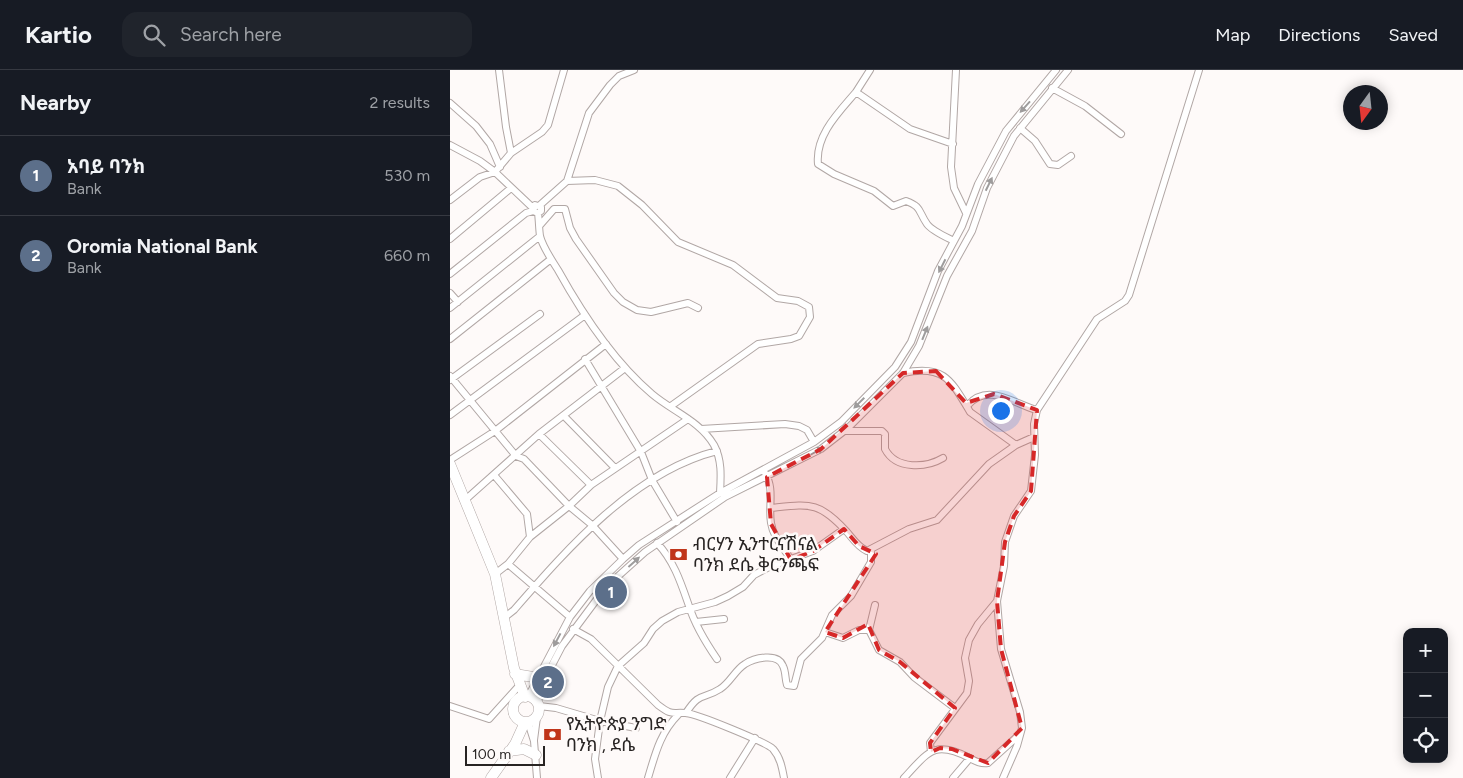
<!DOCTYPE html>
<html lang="en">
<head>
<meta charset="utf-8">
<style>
	body { margin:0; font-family:Figtree,"Noto Sans Ethiopic",sans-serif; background:#20242c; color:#f1f3f6 }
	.controls { position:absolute; right:15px; bottom:15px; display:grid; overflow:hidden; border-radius:10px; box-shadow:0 2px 12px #0003 }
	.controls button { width:45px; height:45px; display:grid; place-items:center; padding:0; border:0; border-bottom:1px solid #363941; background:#171b24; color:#f1f3f6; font:25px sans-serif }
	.compass { position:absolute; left:893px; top:15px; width:45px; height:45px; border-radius:50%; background:#171b24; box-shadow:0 2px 12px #0003; rotate:195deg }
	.scale { position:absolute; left:15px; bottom:12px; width:80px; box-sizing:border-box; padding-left:5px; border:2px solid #282423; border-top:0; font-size:14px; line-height:18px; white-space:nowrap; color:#282423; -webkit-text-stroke:4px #fefaf9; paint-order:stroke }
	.you { position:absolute; left:550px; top:340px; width:18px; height:18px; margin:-12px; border:4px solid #fff; border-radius:50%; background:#1a73e8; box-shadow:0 0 0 8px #1a73e833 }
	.badge { display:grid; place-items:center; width:32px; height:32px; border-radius:50%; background:#c0351a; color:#fff; font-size:16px; font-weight:700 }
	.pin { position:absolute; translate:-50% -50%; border:2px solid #fff; box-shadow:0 1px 5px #0006 }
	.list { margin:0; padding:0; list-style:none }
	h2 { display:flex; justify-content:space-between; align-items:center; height:65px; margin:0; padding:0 20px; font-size:21px }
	h2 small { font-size:16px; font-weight:400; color:#9ea1a6 }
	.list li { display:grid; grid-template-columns:32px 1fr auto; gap:15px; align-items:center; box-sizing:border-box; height:80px; padding:0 20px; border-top:1px solid #363941 }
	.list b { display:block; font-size:19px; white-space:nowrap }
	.list p { margin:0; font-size:16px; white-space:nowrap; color:#9ea1a6 }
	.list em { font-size:16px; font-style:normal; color:#9ea1a6 }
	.icon { flex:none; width:28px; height:28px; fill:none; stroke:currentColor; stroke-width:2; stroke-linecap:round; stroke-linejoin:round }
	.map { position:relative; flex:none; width:1013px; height:708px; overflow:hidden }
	header { display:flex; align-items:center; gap:30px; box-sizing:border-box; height:70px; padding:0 25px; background:#171b24; border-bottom:1px solid #363941 }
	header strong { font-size:24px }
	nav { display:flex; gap:28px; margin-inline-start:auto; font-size:18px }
	.search { width:350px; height:45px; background:#20242c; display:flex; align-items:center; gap:12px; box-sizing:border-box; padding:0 18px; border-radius:15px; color:#9ea1a6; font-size:19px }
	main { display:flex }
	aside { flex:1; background:#171b24 }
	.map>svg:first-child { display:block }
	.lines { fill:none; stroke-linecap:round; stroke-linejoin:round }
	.minor-casing { stroke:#b1a7a5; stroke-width:8 }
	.highway-casing { stroke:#b1a7a5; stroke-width:11 }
	.minor { stroke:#fff; stroke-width:6 }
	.highway { stroke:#fff; stroke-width:10 }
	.oneway { fill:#9e9c9c }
	.marked { fill:#d62828; fill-opacity:0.2; stroke:#d62828; stroke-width:4; stroke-dasharray:10 6; stroke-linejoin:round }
	.labels { text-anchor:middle; stroke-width:5; stroke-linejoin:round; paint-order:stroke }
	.poi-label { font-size:18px; fill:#282423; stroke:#fefaf9; text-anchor:start }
</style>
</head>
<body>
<header>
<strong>Kartio</strong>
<div class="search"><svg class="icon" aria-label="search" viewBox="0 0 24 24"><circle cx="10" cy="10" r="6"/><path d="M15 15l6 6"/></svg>Search here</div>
<nav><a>Map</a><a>Directions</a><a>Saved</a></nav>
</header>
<main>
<aside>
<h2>Nearby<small>2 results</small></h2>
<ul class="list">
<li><span class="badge" style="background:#5c6f8a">1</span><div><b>አባይ ባንክ</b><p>Bank</p></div><em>530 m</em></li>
<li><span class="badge" style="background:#5c6f8a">2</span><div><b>Oromia National Bank</b><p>Bank</p></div><em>660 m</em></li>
</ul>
</aside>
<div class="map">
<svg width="1013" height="708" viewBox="0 0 1013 708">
	<rect width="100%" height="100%" fill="#fefaf9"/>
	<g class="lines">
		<defs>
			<path id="minor" d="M 420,0 L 406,22 L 460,59 L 503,74
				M 506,0 L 501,97 L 504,118 L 516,143
				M 602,18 L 635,36 L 671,64
				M 406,22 C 389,42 365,65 368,94 L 384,104 L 424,121 L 443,136 L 456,131 C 472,137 468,141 477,154 C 482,161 496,167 504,171
				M 0,33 L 26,56 L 40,74 L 50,97
				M 570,58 L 585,71 L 600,94 L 608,95 L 621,86
				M 0,75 L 30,91 L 45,102 L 83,138
				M 61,83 L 92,62 L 98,55 L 114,0
				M 117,111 L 145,110 L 168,116 L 192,135 L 228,172 L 283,195 L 327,228 L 348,231 L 359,237 L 360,247 L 349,266 L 341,269 L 308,274 L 221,336
				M 0,130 L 30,107 L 45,102 L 61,83 L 56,57 L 49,0
				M 90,135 L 117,111 L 139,43 L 160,15 L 169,6 L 184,0
				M 88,143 C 89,151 89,159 90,166 C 93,178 102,190 108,200 C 133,245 163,291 202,324 C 222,341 250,351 264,375 C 272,390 271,406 270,423
				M 90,155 L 104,139 L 115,139 L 120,158 L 126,169 L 164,223 L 173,232 L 187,240 L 201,242 L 238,233 L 248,238
				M 0,169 L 61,118
				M 0,204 L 76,143 L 83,141 L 88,143 L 91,141 L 91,137 L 85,135 L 83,141
				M 0,223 L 8,232
				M 0,238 L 90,166
				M 0,269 L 101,189
				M 135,289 L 191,382 L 202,410 L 227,452
				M 453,303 C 494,294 501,310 520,342 L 566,375
				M 0,306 L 66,386 L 74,389 L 119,436 L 142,455 L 173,489
				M 0,310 L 90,244
				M 518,335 C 538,312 564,334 587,340
				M 0,345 L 135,245
				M 114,346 L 165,398
				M 251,359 L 335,354 L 349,356 L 357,360 L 364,372
				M 394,361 L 432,361 L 435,364 L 435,379 C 446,400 476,398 493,388
				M 89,364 L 141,415
				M 0,390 L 45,361 L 156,274
				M 315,403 C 325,419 318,436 321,453 C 323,467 334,478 341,490
				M 44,405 L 77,444 L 80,467
				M 14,431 L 89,364 L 175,298
				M 321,438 C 360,434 369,431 397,462 C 403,469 408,477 417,481 L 459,459 L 487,450 L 539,394 L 566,375 L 584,367
				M 207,473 C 224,491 231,513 239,536 C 245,555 256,573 267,589
				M 58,494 L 120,547
				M 45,504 L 58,494 L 80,467 L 119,436 L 141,415 L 238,349
				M 55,547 L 64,540 C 118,478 184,402 267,381
				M 246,552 L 274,549
				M 123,559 L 141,569 L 208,635 C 223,646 220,642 236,643 C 247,644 316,672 323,679 C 330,687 332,697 334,708
				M 419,560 L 425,535
				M 375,562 L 393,568 L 409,560 L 419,560 L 429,580 L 450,592 L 464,607 L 505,638
				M 78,627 L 120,547 L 140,521 L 173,489 L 189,475 L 270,423 L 364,372 L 391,352 L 445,297 L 461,272 L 488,201 L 512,156 L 528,114 L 556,61 L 606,0
				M 87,633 L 100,599 L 112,576 L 156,517 L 195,482 L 275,427 L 371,379 L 398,358 L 453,303 L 469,276 L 497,206 L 522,161 L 537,118 L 564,66 L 618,0
				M 0,636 L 39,649 L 67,618
				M 89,636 L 106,638 L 150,651 L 158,617 L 168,596 L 194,573 L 203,559 L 212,551 L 228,542 L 265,532 L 278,526 L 293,517 L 304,505 L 319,497 L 363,481 L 394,459
				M 236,643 C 250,621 253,630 270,619 C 280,613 285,600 295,594 C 304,588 328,582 333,596 C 336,602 335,609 337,615 L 344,616 L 351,589 L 372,568 L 382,545 L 401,526 L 421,492 L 421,479
				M 78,652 L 84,671 L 87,708
				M 84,670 L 87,647
				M 481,682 L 480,673 L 517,623 L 519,611 L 515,588 L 519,570 L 528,554 L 547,531
				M 148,708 L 145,689 L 150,651 L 186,658
				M 198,708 C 205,685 210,663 228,645
				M 280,708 L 305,668
				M 454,708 C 479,681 484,670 520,688 C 526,692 531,694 538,693 L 569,665
				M 503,708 L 520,688
				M 553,708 L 567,676 L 572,658 L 570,642 L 551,579 L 547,531 L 554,496 L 555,472 L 564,446 L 581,421 L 585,385 L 584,354 L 587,340 L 647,249 L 675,231 L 679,225 L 749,0"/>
			<path id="highway" d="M 0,394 L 45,504 L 64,598 L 75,627
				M 65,604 L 89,608
				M63 639a13 13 0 1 1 26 0a13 13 0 1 1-26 0Z
				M 59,681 L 74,679 L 86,685
				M 41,708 L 65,674 L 75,652"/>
		</defs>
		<use href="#minor" class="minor-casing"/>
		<use href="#highway" class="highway-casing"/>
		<use href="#minor" class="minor"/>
		<use href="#highway" class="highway"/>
	</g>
	<defs><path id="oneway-solid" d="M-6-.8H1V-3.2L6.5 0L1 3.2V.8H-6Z" transform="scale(1.25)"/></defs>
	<g class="oneway">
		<use href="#oneway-solid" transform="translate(575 37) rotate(132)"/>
		<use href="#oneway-solid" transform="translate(539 114) rotate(-64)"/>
		<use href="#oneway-solid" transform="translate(492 196) rotate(117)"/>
		<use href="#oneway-solid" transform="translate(475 263) rotate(-68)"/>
		<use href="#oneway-solid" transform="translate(409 333) rotate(135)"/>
		<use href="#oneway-solid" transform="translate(367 381) rotate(-30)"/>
		<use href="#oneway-solid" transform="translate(184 492) rotate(-42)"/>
		<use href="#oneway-solid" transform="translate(107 570) rotate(118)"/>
	</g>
	<path class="marked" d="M 486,301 L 516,333 L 544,324 L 587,340 L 581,421 L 564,446 L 555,472 L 547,531 L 551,579 L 572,658 L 538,693 L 502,679 L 490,678 L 481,682 L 480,673 L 505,638 L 450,592 L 429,580 L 418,554 L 393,568 L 375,562 L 426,484 L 409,476 L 394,459 L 363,481 L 341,490 L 321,454 L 317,407 L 371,379 L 453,303 Z"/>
	<defs>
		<symbol id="bank-bare" viewBox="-9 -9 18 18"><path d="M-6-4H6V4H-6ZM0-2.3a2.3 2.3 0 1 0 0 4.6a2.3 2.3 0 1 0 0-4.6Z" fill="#c0351a" stroke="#fefaf9" stroke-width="2.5" paint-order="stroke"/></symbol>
	</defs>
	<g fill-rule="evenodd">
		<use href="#bank-bare" x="216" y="472" width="25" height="25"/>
		<use href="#bank-bare" x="90" y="652" width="25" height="25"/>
	</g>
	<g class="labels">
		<g class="poi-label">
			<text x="243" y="480">ብርሃን ኢንተርናሽናል<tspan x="243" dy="21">ባንክ ደሴ ቅርንጫፍ</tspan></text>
			<text x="116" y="660">የኢትዮጵያ ንግድ<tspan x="116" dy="21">ባንክ , ደሴ</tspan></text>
		</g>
	</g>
</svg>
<div class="controls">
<button>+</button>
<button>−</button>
<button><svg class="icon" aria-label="locate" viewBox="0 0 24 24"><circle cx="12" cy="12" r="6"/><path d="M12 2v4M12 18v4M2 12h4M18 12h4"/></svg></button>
</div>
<svg class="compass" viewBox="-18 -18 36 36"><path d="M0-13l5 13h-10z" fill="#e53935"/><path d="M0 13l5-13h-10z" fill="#9ea1a6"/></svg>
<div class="scale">100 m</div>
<div class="you"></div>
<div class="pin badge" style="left:161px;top:522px;background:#5c6f8a">1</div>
<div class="pin badge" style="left:98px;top:612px;background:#5c6f8a">2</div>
</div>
</main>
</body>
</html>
